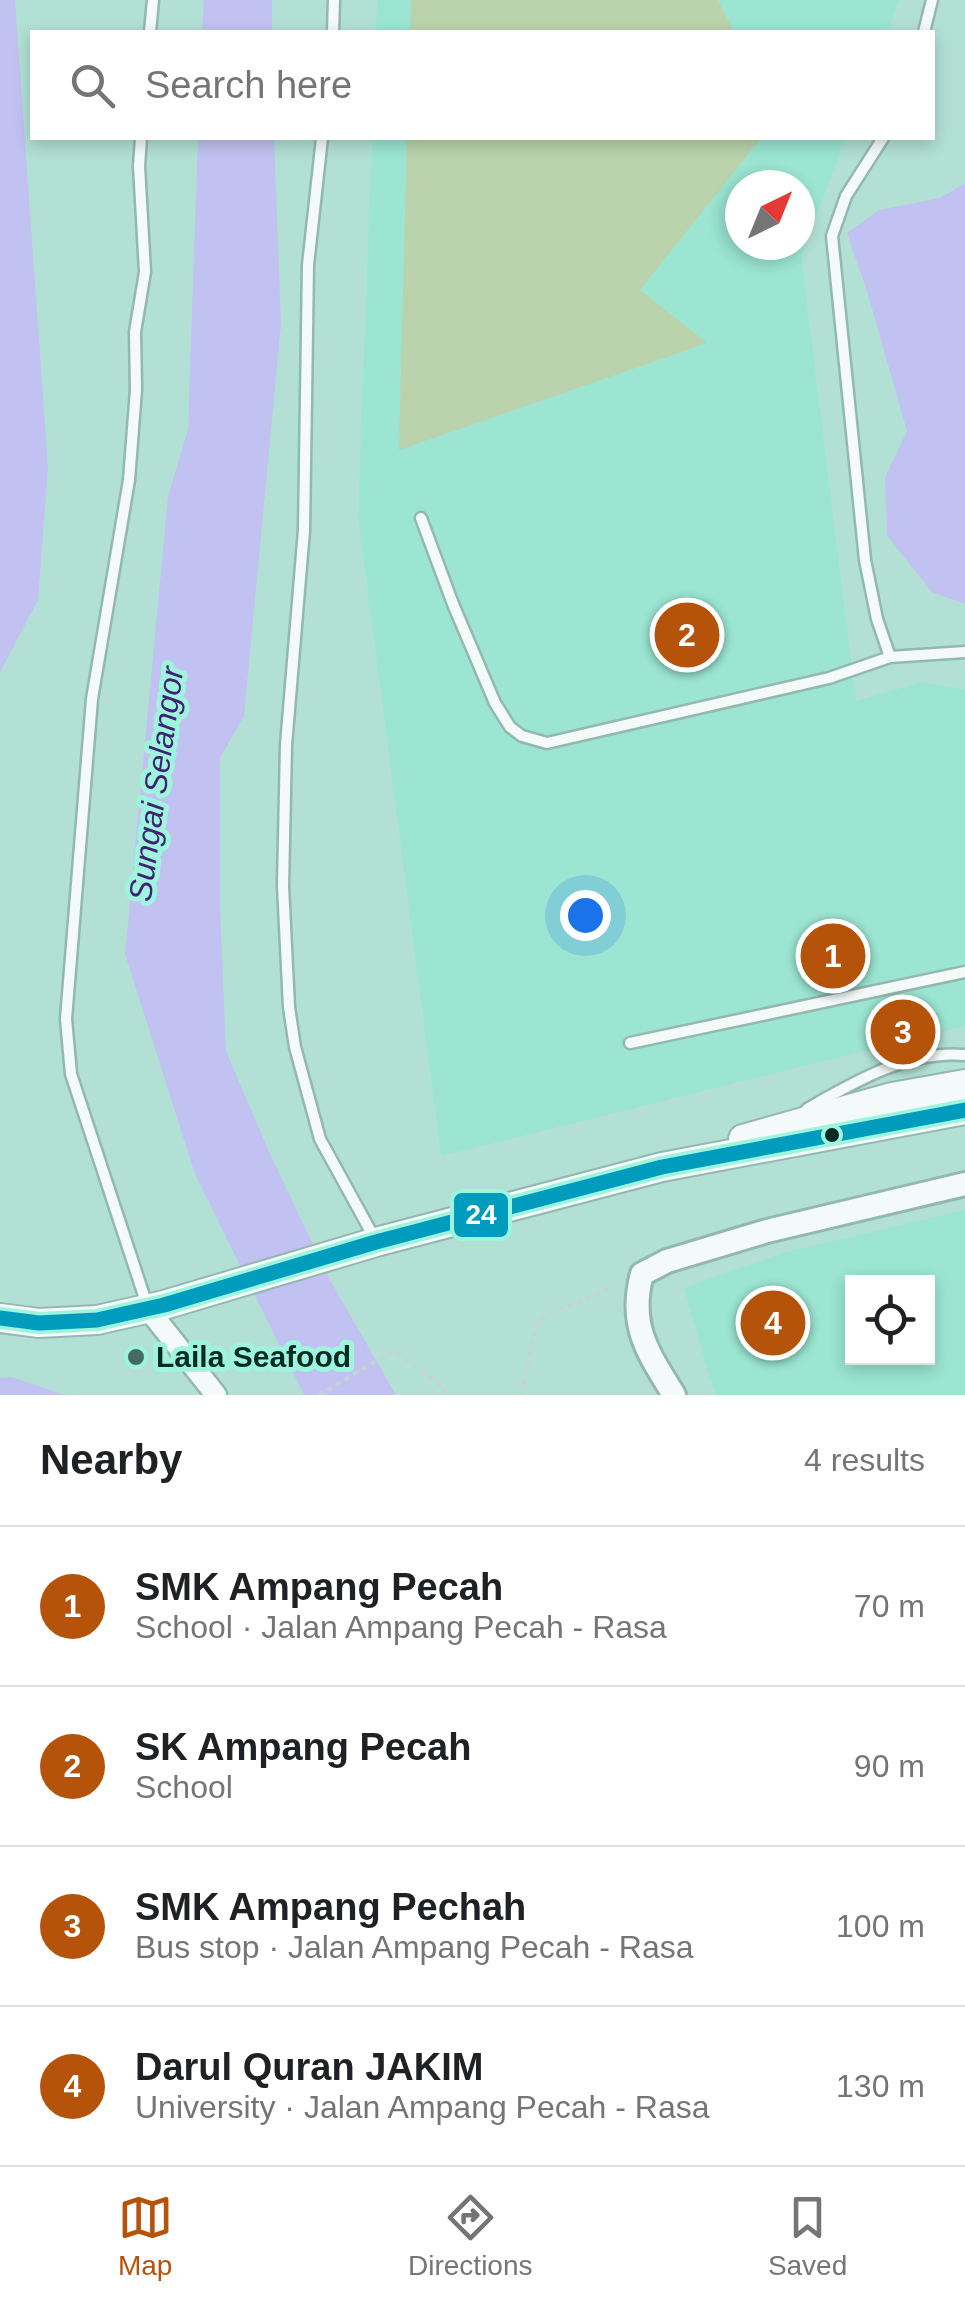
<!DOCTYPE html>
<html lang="en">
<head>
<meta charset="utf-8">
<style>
	body { margin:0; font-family:Arial,sans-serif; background:#f6f6f6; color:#202124 }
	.controls { position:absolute; right:30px; bottom:30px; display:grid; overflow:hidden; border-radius:0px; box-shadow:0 5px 15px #0003 }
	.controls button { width:90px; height:90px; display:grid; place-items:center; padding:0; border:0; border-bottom:2px solid #e0e0e0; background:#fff; color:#202124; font:50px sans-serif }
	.compass { position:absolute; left:725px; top:170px; width:90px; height:90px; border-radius:50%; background:#fff; box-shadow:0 5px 15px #0003; rotate:43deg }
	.you { position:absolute; left:585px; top:915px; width:35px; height:35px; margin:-25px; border:8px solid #fff; border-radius:50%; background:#1a73e8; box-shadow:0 0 0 15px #1a73e833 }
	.badge { display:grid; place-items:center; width:65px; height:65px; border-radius:50%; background:#b45309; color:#fff; font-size:32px; font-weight:700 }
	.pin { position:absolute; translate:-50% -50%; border:5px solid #fff; box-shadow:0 2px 10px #0006 }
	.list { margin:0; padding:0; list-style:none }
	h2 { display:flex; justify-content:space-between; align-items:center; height:130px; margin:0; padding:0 40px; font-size:42px }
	h2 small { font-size:32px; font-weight:400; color:#757577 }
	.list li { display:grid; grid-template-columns:65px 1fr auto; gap:30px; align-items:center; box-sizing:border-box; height:160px; padding:0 40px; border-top:2px solid #e0e0e0 }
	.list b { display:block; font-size:38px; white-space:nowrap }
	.list p { margin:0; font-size:32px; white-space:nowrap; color:#757577 }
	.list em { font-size:32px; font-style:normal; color:#757577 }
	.icon { flex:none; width:55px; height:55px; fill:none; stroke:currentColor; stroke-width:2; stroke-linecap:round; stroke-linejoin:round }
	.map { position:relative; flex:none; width:965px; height:1395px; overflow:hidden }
	.search { position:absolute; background:#fff; box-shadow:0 5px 15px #0003; left:30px; right:30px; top:30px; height:110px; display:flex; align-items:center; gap:25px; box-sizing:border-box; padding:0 35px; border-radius:0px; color:#757577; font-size:38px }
	.sheet { height:770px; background:#fff }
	nav { display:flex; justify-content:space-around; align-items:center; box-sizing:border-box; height:140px; border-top:2px solid #e0e0e0; background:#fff; font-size:28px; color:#757577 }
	nav a { display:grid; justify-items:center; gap:5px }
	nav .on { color:#b45309 }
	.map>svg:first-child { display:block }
	.built { fill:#9be5d2; fill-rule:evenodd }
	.green { fill:#bad3ac }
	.water { fill:#c1c2f1 }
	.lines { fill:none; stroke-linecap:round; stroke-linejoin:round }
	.service-casing { stroke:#93b8af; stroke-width:15 }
	.minor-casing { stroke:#93b8af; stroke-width:25 }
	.tertiary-casing { stroke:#93b8af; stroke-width:28 }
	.secondary-casing { stroke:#93b8af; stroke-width:32 }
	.path { stroke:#c6d4d1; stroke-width:4; stroke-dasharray:5 5; stroke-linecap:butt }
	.service { stroke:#f3faf9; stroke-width:10 }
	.minor { stroke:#f3faf9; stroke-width:20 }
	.tertiary { stroke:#f3faf9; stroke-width:22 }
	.secondary { stroke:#f3faf9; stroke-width:28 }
	.bus-1-casing { stroke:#9ef4dd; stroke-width:22 }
	.bus-1 { stroke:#009cbd; stroke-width:15 }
	.bus-dot { fill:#052c24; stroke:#9ef4dd; stroke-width:4 }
	.poi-dot { fill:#426b62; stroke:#9ef4dd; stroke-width:4 }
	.labels { text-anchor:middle; stroke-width:10; stroke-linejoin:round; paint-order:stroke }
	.poi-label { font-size:30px; font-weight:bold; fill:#052c24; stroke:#9ef4dd; text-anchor:start }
	.water-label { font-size:32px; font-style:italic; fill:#402274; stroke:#9ef4dd }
	.line-badge { stroke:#9ef4dd; stroke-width:4 }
	.badge-label { font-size:28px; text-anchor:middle; font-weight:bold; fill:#fff }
</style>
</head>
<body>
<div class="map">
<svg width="965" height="1395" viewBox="0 0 965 1395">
	<rect width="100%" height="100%" fill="#b2e0d4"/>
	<path class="built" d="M 377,0 L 899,0 L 887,32 L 376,32 Z
		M 372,138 L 846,138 L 801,256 L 856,701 L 922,682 L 965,689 L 965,1026 L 441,1156 L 358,516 ZM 740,185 L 800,185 L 800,245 L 740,245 Z
		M 965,1210 L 965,1395 L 715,1395 L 684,1288 L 783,1253 ZM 928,1282 L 928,1358 L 852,1358 L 852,1282 Z"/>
	<path class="green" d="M 411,0 L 718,0 L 734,32 L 410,32 Z
		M 407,138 L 761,138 L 640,290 L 707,343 L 399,450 Z"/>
	<path class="water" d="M 0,0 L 15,0 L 48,468 L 38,600 L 0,672 Z
		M 204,0 L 272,0 L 272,32 L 202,32 Z
		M 198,138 L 274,138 L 281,324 L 244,716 L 220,758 L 220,908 L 226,1051 L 270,1154 L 330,1280 L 396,1395 L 304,1395 L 195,1174 L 125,954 L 168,497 L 188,429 Z
		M 965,183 L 965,604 L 932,592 L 887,536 L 885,478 L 907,431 L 867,291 L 847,233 L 879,210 L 940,198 Z
		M 12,1377 L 65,1395 L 0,1395 L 0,1378 Z"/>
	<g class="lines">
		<defs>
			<path id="service" d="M 150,32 L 153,0
				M 333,32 L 334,0
				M 924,32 L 932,0
				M 141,138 L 139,166 L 145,272 L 135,332 L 136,390 L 129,480 L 92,699 L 66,1019 L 71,1074 L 148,1308
				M 322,138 L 308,265 L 304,530 L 286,745 L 283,886 L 289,1007 L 295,1047 L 320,1139 L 376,1241
				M 883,138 L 846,196 L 832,236 L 865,560 L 877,619 L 890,657 L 965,652
				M 421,518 L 453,604 L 495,703 L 510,727 L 522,736 L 547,743 L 829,678 L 890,657
				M 630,1043 L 965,972
				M 807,1109 C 854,1082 908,1050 965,1055"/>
			<path id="minor" d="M 148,1309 L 216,1395"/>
			<path id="tertiary" d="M 674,1395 C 648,1353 628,1325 642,1274 L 667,1261 L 767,1231 L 965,1184"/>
			<path id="secondary" d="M 743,1139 L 892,1097 L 965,1084
				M 0,1318 L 39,1323 L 97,1320 L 164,1305 L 376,1242 L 662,1167 L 965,1110"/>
		</defs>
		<use href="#service" class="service-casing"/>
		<use href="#minor" class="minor-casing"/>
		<use href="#tertiary" class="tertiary-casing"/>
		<use href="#secondary" class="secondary-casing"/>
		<path class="path" d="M 319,1395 L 393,1351 L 435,1380 L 448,1395
			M 521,1395 L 538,1319 L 614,1286"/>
		<use href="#service" class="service"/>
		<use href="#minor" class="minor"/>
		<use href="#tertiary" class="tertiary"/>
		<use href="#secondary" class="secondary"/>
		<defs>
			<path id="bus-1" d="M 0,1318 L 39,1323 L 97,1320 L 164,1305 L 376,1242 L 662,1167 L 965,1110"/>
		</defs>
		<use href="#bus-1" class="bus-1-casing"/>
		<use href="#bus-1" class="bus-1"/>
	</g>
	<circle class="bus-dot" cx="832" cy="1135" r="9"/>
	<circle class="poi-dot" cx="136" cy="1357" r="10"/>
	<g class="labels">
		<g class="poi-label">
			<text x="156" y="1367">Laila Seafood</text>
		</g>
		<g class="water-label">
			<text transform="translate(156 784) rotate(-82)" y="11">Sungai Selangor</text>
		</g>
	</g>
	<rect class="line-badge" x="452" y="1191" width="58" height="48" rx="10" fill="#009cbd"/>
	<g class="badge-label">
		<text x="481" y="1224">24</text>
	</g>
</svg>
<div class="controls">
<button><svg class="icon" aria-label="locate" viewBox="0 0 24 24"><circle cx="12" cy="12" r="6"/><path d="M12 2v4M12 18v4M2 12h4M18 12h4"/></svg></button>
</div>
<svg class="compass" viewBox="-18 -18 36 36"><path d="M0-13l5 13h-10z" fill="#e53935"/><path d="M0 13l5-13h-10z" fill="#757577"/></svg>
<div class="you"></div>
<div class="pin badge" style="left:833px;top:956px">1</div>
<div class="pin badge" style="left:687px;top:635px">2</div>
<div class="pin badge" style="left:903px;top:1032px">3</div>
<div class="pin badge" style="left:773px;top:1323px">4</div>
<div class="search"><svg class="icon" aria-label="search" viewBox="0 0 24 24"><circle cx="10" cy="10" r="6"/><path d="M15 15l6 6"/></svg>Search here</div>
</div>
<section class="sheet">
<h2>Nearby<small>4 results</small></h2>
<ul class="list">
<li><span class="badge">1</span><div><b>SMK Ampang Pecah</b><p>School · Jalan Ampang Pecah - Rasa</p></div><em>70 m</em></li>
<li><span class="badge">2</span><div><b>SK Ampang Pecah</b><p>School</p></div><em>90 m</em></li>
<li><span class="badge">3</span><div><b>SMK Ampang Pechah</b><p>Bus stop · Jalan Ampang Pecah - Rasa</p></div><em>100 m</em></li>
<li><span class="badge">4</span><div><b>Darul Quran JAKIM</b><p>University · Jalan Ampang Pecah - Rasa</p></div><em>130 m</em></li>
</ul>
</section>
<nav>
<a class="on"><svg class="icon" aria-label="map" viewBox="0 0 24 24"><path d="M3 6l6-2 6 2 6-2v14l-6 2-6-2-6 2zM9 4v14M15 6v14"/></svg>Map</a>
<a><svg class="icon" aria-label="directions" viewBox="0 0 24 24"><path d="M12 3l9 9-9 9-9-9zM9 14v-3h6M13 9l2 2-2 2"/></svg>Directions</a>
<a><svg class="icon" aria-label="saved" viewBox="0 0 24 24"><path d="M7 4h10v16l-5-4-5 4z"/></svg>Saved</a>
</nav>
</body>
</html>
